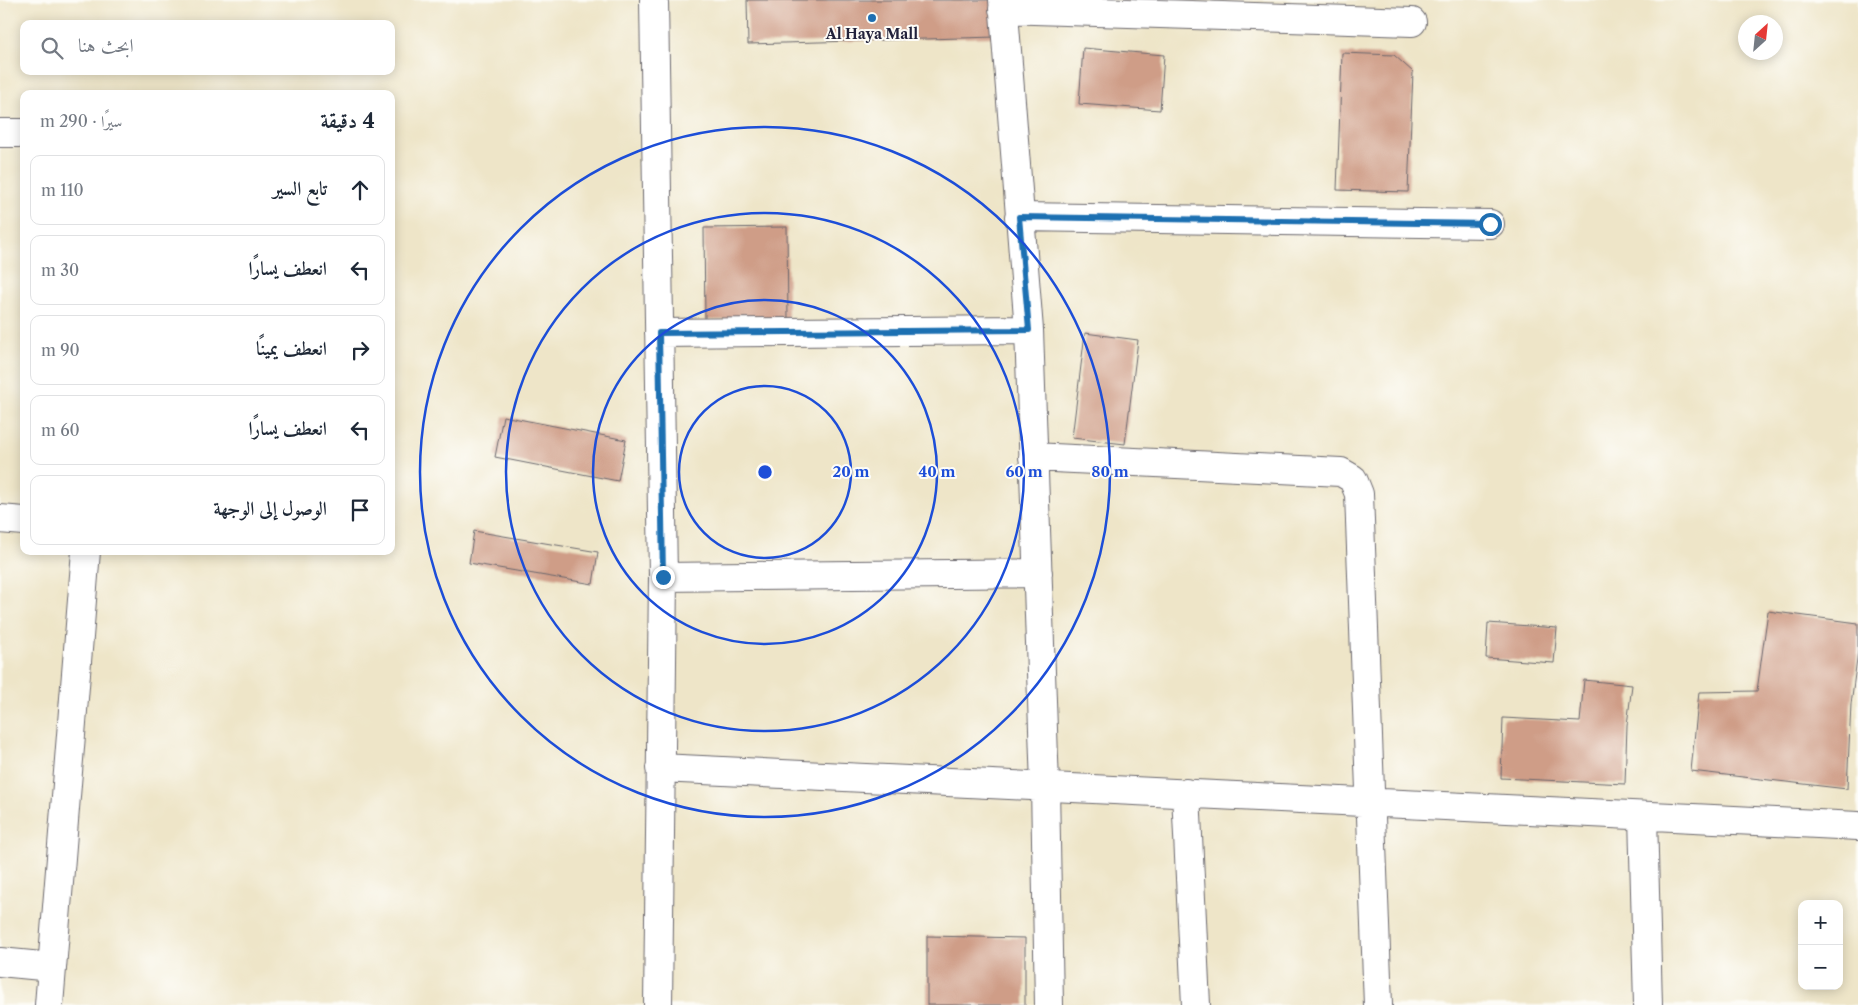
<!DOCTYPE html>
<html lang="ar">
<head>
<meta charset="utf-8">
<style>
	body { margin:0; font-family:"Libre Caslon Text",Amiri,serif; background:#f2f2f3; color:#1f2937; direction:rtl }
	.controls { position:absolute; right:15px; bottom:15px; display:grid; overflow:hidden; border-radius:10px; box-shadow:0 2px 12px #0003 }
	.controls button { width:45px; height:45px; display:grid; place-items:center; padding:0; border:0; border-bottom:1px solid #e0e1e3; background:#fff; color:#1f2937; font:25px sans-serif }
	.compass { position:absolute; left:1738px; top:15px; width:45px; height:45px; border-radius:50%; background:#fff; box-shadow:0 2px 12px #0003; rotate:27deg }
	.stop { position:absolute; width:15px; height:15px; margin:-11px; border:4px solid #1f6fb2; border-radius:50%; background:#fff }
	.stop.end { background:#1f6fb2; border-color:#fff; box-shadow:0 1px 5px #0008 }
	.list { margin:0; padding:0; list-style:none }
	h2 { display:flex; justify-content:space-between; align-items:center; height:65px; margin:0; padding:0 20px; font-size:21px }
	h2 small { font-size:16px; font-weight:400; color:#747a83 }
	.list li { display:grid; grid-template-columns:32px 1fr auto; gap:15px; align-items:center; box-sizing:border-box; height:70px; margin:0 10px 10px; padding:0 10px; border:1px solid #e0e1e3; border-radius:10px }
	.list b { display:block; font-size:19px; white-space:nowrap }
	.list em { font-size:16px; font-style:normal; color:#747a83 }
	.icon { flex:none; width:28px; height:28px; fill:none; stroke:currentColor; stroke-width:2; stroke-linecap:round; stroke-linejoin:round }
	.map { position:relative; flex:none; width:1858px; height:1005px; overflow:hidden; direction:ltr }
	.search { position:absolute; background:#fff; box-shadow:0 2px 12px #0003; left:20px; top:20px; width:375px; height:55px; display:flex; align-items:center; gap:12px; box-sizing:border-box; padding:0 18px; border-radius:10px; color:#747a83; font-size:19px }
	.panel { position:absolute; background:#fff; box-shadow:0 2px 12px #0003; left:20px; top:90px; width:375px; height:465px; border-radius:10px; direction:rtl }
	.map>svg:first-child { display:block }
	.building { fill:#cf9d87 }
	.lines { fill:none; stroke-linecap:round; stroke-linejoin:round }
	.minor-casing { stroke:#69666c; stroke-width:30 }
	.minor { stroke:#fff; stroke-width:28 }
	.route { stroke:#1f6fb2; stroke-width:6 }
	.ring { fill:none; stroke:#1d4ed8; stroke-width:2.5 }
	.poi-dot { fill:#1f6fb2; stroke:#fdfcf7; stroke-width:2 }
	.labels { text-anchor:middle; stroke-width:4; stroke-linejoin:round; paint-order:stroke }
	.poi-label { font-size:14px; font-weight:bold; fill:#22223b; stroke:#fdfcf7 }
	.centre { fill:#1d4ed8; stroke:#fdfcf7; stroke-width:2.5 }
	.ring-label { font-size:15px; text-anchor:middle; font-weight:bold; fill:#1d4ed8; stroke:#fdfcf7; stroke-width:4; stroke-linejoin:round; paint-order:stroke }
</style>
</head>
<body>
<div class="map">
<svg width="1858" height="1005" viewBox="0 0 1858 1005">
	<rect width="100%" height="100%" fill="#fdfcf7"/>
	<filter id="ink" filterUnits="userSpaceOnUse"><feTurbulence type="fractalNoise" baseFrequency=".02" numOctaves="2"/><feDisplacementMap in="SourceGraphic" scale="10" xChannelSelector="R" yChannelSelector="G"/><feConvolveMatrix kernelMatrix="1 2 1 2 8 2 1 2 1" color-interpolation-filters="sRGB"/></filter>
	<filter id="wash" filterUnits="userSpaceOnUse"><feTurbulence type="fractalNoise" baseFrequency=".0096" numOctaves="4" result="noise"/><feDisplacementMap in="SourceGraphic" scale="20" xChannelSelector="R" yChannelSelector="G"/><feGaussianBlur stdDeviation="1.12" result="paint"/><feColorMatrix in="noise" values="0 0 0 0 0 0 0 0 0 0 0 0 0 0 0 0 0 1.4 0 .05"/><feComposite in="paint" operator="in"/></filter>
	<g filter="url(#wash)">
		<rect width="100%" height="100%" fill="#eee5c8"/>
		<g id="blocks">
			<path class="building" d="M 747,0 L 995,0 L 996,37 L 748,44 Z
				M 1083,48 L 1164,55 L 1160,110 L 1079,104 Z
				M 1342,53 L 1394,55 L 1413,72 L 1408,192 L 1337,190 Z
				M 787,227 L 788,320 L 705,320 L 704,228 Z
				M 1085,333 L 1138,340 L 1125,444 L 1072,438 Z
				M 503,416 L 626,440 L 618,481 L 495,457 Z
				M 474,531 L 598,552 L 593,584 L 469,563 Z
				M 1768,611 L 1858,623 L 1858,651 L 1851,704 L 1847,789 L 1691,771 L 1699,692 L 1757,691 Z
				M 1488,623 L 1557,628 L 1554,663 L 1486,658 Z
				M 1584,680 L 1632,685 L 1627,725 L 1625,784 L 1501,778 L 1503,718 L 1580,722 Z
				M 927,936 L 1025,938 L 1025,1005 L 927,1005 Z"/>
		</g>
	</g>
	<g filter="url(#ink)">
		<use href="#blocks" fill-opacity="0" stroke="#69666c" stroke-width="1"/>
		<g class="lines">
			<defs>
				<path id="minor" d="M 654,0 L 663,577 L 658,1005
					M 1003,0 L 1029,330 L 1045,786 L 1049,1005
					M 1003,9 L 1412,22
					M 0,133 L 24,133
					M 1019,217 L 1490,224
					M 659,333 L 1029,330
					M 1033,457 L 1341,472 L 1353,479 L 1359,494 L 1378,1005
					M 0,519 L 24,521
					M 663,577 L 1038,573
					M 660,768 L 1858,826
					M 1186,793 L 1196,1005
					M 1643,816 L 1648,1005
					M 0,962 L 52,967
					M 49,1005 L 86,551"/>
			</defs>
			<use href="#minor" class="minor-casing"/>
			<use href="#minor" class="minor"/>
		</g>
	</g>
	<g class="lines" filter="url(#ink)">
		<path class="route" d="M 663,577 L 659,333 L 1029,330 L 1019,217 L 1490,224"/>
	</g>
	<g class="ring">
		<circle cx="765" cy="472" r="86"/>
		<circle cx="765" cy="472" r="172"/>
		<circle cx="765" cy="472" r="259"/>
		<circle cx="765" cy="472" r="345"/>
	</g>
	<circle class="poi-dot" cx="872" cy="18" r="5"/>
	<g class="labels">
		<g class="poi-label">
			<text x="872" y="39">Al Haya Mall</text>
		</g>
	</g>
	<circle cx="765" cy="472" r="8" class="centre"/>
	<g class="ring-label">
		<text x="851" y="477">20 m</text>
		<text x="937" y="477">40 m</text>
		<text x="1024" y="477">60 m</text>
		<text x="1110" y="477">80 m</text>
	</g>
</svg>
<div class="controls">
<button>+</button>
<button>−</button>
</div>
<svg class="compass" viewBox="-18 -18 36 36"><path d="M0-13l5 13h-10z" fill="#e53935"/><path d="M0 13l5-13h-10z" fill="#747a83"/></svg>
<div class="stop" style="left:1490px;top:224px"></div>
<div class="stop end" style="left:663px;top:577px"></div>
<div class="search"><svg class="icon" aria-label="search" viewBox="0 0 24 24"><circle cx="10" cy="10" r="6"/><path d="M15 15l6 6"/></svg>ابحث هنا</div>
<section class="panel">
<h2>4 دقيقة<small>سيرًا · 290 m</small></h2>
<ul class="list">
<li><svg class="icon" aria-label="ahead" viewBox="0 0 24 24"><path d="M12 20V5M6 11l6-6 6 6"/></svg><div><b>تابع السير</b></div><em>110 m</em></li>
<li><svg class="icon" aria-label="left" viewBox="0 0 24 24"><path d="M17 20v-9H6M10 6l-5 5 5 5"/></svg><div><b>انعطف يسارًا</b></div><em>30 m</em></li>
<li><svg class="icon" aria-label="right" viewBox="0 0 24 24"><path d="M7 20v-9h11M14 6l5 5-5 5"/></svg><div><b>انعطف يمينًا</b></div><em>90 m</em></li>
<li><svg class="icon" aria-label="left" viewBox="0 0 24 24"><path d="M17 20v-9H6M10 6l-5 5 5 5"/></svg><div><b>انعطف يسارًا</b></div><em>60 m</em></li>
<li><svg class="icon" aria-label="arrive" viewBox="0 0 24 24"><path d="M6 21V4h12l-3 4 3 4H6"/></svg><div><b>الوصول إلى الوجهة</b></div></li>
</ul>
</section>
</div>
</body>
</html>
